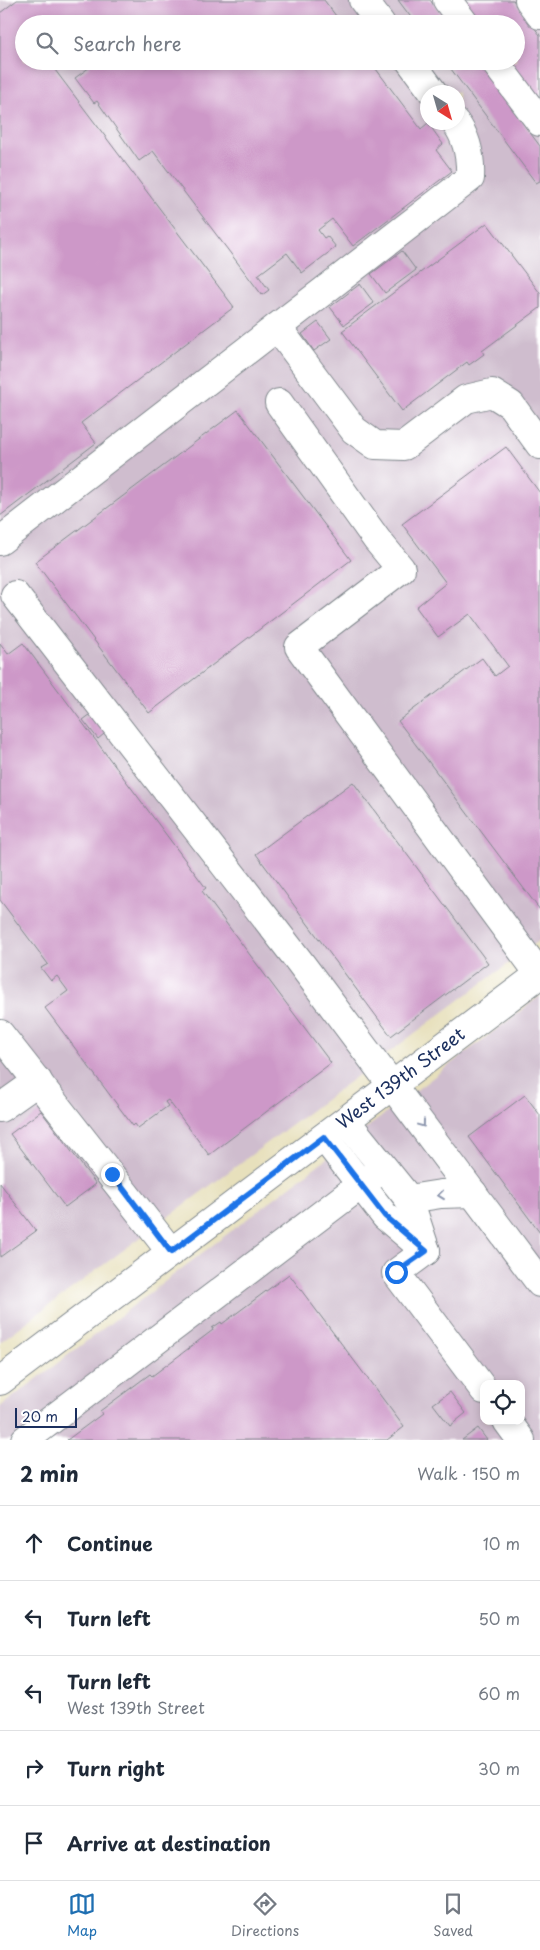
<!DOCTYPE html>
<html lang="en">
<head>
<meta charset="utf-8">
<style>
	body { margin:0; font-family:"Playpen Sans",sans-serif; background:#f2f2f3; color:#1f2937 }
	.controls { position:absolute; right:15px; bottom:15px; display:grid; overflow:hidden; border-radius:10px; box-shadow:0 2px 8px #0003 }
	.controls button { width:45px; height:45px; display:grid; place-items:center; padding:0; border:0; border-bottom:1px solid #e0e1e3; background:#fff; color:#1f2937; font:25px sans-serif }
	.compass { position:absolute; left:420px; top:85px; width:45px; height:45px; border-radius:50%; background:#fff; box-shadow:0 2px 8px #0003; rotate:143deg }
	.scale { position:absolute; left:15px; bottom:12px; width:62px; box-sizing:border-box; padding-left:5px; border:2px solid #1b2f5e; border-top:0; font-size:14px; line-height:18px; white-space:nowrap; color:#1b2f5e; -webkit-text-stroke:4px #fff; paint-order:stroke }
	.stop { position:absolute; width:15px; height:15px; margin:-11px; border:4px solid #1a73e8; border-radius:50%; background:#fff }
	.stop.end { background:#1a73e8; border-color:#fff; box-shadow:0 1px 5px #0008 }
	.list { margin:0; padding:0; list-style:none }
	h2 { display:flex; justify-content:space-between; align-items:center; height:65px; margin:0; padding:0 20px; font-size:21px }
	h2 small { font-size:16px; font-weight:400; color:#747a83 }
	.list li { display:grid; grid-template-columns:32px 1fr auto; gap:15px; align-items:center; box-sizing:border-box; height:75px; padding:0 20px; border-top:1px solid #e0e1e3 }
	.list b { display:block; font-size:19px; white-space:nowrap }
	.list p { margin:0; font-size:16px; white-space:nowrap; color:#747a83 }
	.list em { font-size:16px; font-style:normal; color:#747a83 }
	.icon { flex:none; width:28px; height:28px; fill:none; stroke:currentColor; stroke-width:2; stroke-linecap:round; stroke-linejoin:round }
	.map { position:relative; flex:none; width:540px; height:1440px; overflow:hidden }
	.search { position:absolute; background:#fff; box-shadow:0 2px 8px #0003; left:15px; right:15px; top:15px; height:55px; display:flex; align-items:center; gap:12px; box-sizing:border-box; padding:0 18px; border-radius:28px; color:#747a83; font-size:19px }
	.sheet { height:440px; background:#fff }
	nav { display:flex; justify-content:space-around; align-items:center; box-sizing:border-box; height:70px; border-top:1px solid #e0e1e3; background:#fff; font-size:14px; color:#747a83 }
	nav a { display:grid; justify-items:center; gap:2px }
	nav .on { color:#1f6fb2 }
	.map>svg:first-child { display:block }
	.industrial { fill:#cfbdce; fill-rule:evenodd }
	.building { fill:#cd98c8 }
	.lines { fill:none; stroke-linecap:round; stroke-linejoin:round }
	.minor-casing { stroke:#81888d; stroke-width:30 }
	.minor { stroke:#fff; stroke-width:28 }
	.oneway { stroke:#8d97ae }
	.route { stroke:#1a73e8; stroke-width:6 }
	.labels { text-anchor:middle; stroke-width:5; stroke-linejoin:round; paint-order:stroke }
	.street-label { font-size:18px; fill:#1b2f5e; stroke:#fff }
</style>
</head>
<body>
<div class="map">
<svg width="540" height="1440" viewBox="0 0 540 1440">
	<rect width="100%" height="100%" fill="#fff"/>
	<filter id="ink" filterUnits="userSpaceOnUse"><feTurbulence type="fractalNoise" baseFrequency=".02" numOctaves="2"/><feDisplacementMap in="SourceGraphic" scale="10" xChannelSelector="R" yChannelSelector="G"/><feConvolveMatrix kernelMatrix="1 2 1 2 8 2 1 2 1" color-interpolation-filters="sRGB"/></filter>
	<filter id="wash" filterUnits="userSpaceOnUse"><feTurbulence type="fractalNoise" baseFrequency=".0096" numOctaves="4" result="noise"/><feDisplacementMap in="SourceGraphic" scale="20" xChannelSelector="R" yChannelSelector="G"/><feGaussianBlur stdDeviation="1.12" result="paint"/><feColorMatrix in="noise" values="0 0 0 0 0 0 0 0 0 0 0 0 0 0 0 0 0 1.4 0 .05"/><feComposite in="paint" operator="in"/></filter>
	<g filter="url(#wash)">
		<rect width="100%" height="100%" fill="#e7e0bc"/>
		<path class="industrial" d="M 0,0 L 540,0 L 540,940 L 0,1342 ZM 24,24 L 516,24 L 516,61 L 24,61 ZM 428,92 L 458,92 L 458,122 L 428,122 Z
			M 540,996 L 540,1440 L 0,1440 L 0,1407 ZM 484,1384 L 521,1384 L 521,1421 L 484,1421 Z"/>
		<g id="blocks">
			<path class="building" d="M 17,0 L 324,0 L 342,24 L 24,24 L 24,61 L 66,61 L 55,70 L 234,307 L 81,423 L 96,443 L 0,516 L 0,13 Z
				M 398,0 L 430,0 L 448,24 L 416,24 Z
				M 464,0 L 513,0 L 540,35 L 540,101 L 510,61 L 516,61 L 516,24 L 482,24 Z
				M 86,61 L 370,61 L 421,129 L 428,123 L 443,144 L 436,150 L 452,171 L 353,246 L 332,219 L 318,230 L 324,238 L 327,236 L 336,247 L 302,273 L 287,253 L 258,275 L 269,290 L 262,295 L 153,151 L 139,161 L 97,101 L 94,103 L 75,78 L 90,67 Z
				M 445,61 L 476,61 L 540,146 L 540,181 L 536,183 Z
				M 487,223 L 540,293 L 540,308 L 482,351 L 484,354 L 469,365 L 467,362 L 402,411 L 342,331 Z
				M 402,251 L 416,270 L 385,293 L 371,274 Z
				M 360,284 L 374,303 L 344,325 L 330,307 Z
				M 318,322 L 331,339 L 314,351 L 302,334 Z
				M 238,410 L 351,560 L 149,713 L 35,562 Z
				M 506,447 L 540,493 L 540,910 L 398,721 L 482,658 L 495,676 L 508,666 L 470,614 L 438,637 L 416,607 L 446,583 L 402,524 Z
				M 0,643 L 8,654 L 23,643 L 206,888 L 202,891 L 331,1063 L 209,1155 L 168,1100 L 165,1102 L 168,1106 L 138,1128 L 135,1124 L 133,1126 L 45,1008 L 68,991 L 57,976 L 51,981 L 41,968 L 48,964 L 0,900 Z
				M 95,711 L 110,729 L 98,739 L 83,720 Z
				M 353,782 L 488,963 L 391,1036 L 256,854 Z
				M 525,1095 L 540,1115 L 540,1233 L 469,1137 Z
				M 41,1111 L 96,1184 L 65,1207 L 10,1134 Z
				M 0,1183 L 36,1231 L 0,1257 Z
				M 289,1274 L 404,1427 L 387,1440 L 67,1440 L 102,1414 L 100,1411 L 150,1374 L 152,1376 L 213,1330 L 212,1328 L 221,1322 L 222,1324 Z
				M 450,1392 L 466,1413 L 450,1426 L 433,1404 Z
				M 478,1428 L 487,1440 L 462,1440 Z"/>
		</g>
	</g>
	<g filter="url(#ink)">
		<use href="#blocks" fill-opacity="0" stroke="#81888d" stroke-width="1"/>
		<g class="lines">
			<defs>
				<g id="minor">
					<path d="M 363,0 L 381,24"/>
					<path d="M 447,0 L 465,24"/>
					<path d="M 529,0 L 540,15"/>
					<path d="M 410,61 L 433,92"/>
					<path d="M 494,61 L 540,122"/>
					<path d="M 277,327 L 354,430 L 375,445 L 404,446 L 466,399 L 492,393 L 511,405 L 540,445"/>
					<path d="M 279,403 L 377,540 L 401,569 L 299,647 L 540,975"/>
					<path d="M 0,541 L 470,178 C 471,158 468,139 455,122"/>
					<path d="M 15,595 L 299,961 L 540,1283"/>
					<path d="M 0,1034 L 171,1252"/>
					<path d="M 0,1108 L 38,1081"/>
					<path d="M 346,1121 L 409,1199 L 426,1251"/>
					<path d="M 324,1137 L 385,1216 L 426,1251"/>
					<path d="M 409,1199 L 441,1194 L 473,1193"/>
					<path d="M 426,1251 L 396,1273 L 484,1390"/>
					<path id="s1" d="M 0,1381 L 540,974"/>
					<path d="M 507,1421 L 521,1440"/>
					<path d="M 25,1440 L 383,1168"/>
				</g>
			</defs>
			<use href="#minor" class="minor-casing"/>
			<use href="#minor" class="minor"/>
		</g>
		<defs><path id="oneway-chevron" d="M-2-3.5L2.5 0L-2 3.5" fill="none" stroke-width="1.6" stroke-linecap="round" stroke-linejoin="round" transform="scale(1.25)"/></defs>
		<g class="oneway">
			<use href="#oneway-chevron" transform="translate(422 1124) rotate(53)"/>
			<use href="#oneway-chevron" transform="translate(441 1195) rotate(174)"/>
		</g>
	</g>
	<g class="lines" filter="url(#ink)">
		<path class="route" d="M 112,1174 L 171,1252 L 324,1137 L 385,1216 L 426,1251 L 396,1272"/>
	</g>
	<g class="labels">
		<g class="street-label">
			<text dy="6" stroke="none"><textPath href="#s1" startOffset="502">West 139th Street</textPath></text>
		</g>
	</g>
</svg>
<div class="controls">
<button><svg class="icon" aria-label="locate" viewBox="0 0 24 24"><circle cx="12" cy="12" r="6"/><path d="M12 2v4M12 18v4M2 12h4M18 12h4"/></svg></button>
</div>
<svg class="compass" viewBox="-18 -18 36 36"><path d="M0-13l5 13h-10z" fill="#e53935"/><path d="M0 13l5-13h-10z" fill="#747a83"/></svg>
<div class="scale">20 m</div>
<div class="stop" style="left:396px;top:1272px"></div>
<div class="stop end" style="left:112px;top:1174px"></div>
<div class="search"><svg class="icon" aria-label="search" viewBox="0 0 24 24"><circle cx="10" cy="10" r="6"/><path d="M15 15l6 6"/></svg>Search here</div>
</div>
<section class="sheet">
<h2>2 min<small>Walk · 150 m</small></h2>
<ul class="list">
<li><svg class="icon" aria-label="ahead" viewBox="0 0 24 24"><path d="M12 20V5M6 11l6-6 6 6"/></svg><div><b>Continue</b></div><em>10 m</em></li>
<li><svg class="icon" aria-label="left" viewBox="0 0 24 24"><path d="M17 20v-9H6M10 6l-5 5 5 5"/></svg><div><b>Turn left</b></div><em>50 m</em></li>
<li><svg class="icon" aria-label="left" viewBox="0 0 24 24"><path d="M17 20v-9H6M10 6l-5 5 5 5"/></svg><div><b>Turn left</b><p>West 139th Street</p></div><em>60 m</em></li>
<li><svg class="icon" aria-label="right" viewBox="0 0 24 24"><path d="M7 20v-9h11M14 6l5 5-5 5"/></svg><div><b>Turn right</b></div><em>30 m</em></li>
<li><svg class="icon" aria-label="arrive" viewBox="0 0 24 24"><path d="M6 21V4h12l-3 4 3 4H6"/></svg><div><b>Arrive at destination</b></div></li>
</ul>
</section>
<nav>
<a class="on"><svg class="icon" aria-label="map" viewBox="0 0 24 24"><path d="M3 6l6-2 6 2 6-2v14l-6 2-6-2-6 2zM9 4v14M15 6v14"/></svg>Map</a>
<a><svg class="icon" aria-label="directions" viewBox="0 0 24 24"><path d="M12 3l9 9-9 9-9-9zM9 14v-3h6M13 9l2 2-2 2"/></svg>Directions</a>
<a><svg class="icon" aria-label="saved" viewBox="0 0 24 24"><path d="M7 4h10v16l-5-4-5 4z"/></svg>Saved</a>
</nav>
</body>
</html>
